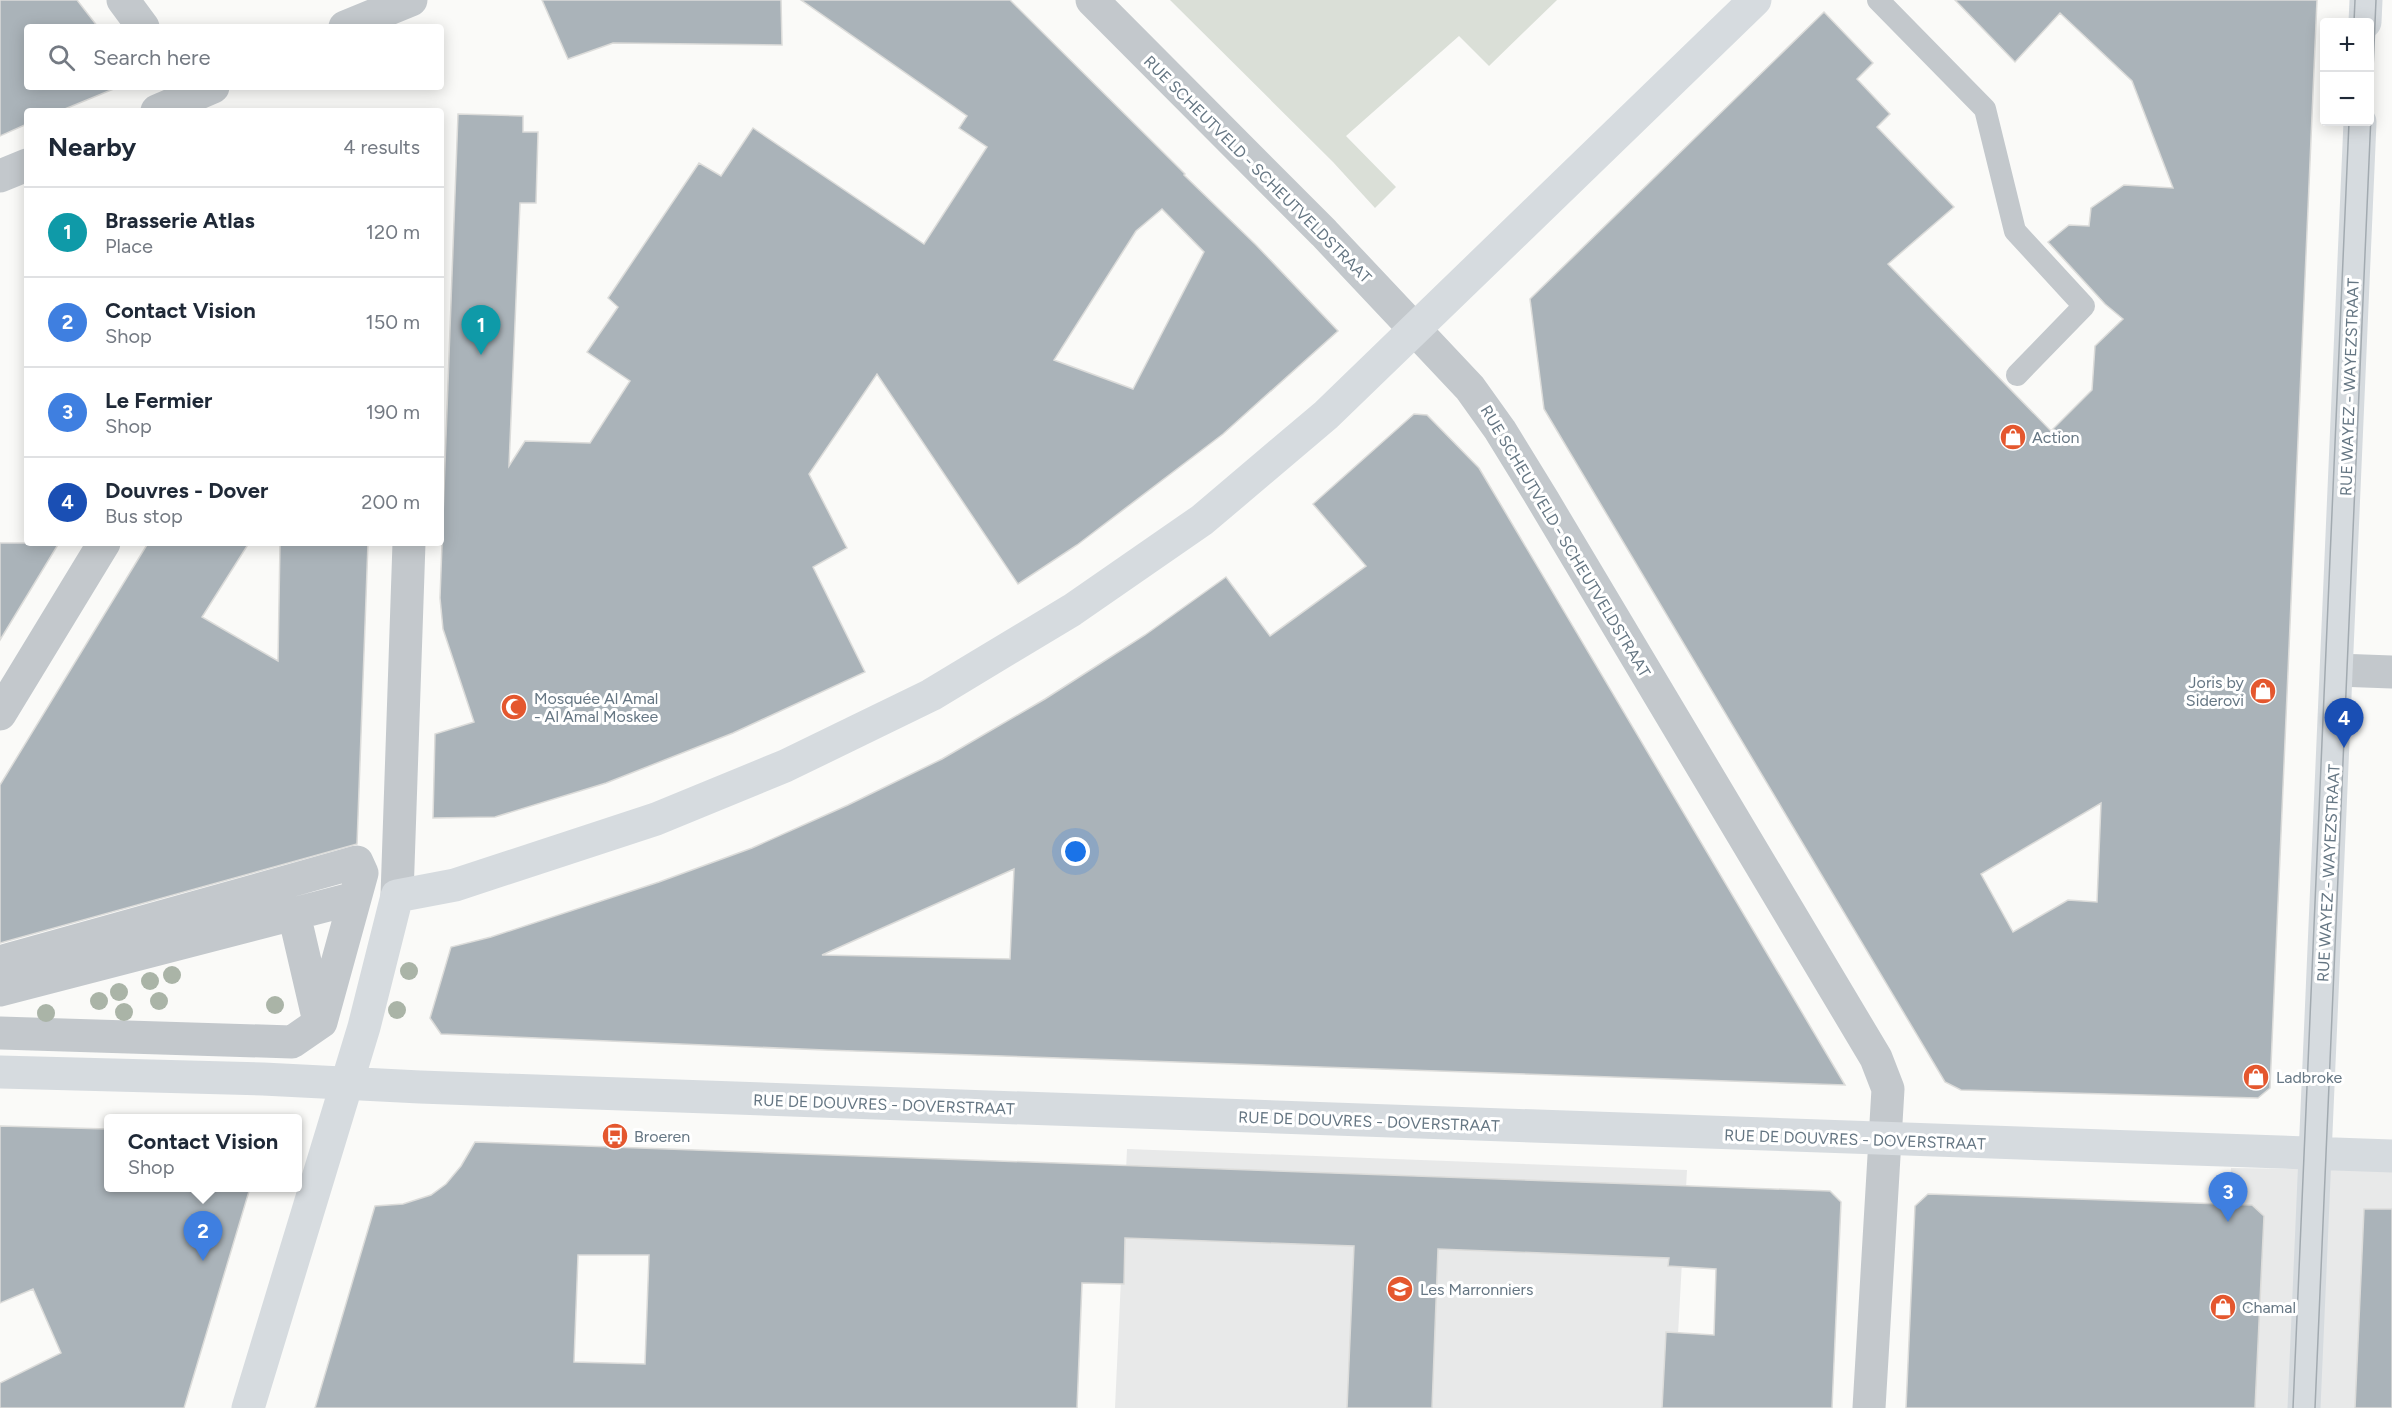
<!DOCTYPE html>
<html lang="en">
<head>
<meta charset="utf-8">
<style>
	body { margin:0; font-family:Figtree,sans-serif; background:#f6f6f7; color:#1f2937 }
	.controls { position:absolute; right:18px; top:18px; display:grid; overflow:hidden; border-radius:6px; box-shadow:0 3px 15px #0003 }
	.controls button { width:54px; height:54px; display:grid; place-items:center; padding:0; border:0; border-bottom:2px solid #e0e1e3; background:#fff; color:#1f2937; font:30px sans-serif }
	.you { position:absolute; left:1076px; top:852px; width:21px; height:21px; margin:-15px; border:4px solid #fff; border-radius:50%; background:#1a73e8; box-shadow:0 0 0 9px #1a73e833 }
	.badge { display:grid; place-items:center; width:39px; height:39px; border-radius:50%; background:#2563eb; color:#fff; font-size:20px; font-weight:700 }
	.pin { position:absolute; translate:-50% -50px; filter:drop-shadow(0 2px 3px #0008) }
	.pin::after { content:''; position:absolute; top:32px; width:21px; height:18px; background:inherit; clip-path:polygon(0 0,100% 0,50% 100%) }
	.popup { position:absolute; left:104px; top:1114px; width:198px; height:78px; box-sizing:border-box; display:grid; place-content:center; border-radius:6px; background:#fff; filter:drop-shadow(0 2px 4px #0005); font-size:20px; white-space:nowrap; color:#747a83 }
	.popup b { font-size:22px; color:#1f2937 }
	.popup::after { content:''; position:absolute; left:50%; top:100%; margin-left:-12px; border:12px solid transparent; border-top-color:#fff }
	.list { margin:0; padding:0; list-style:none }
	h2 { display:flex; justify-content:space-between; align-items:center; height:78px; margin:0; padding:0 24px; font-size:26px }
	h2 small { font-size:20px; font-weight:400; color:#747a83 }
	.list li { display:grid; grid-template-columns:39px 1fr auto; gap:18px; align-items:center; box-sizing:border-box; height:90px; padding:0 24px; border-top:2px solid #e0e1e3 }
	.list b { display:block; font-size:22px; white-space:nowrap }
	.list p { margin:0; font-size:20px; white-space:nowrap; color:#747a83 }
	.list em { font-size:20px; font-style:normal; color:#747a83 }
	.icon { flex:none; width:33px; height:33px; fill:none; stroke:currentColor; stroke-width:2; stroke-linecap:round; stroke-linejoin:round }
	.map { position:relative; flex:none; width:2392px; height:1408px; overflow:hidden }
	.search { position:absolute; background:#fff; box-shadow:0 3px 15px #0003; left:24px; top:24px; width:420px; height:66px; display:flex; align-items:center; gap:15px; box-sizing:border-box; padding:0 21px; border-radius:6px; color:#747a83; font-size:22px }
	.panel { position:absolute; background:#fff; box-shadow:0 3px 15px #0003; left:24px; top:108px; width:420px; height:438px; border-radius:6px }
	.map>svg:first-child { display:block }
	.built { fill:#e8e9e9 }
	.green { fill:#dadfd7 }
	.building { fill:#aab3b9; stroke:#dcdcda; stroke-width:1.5; fill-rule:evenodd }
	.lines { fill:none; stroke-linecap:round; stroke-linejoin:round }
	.lane { stroke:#c3c8cc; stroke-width:22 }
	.street { stroke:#c3c8cc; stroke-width:33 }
	.secondary { stroke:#d6dbdf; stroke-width:33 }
	.tram { stroke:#a2aab0; stroke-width:1.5 }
	.tree { fill:#aab4a7 }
	.labels { text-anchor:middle; stroke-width:6; stroke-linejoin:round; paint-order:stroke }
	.street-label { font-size:16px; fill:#657683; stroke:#fff }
	.poi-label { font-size:16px; fill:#657683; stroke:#fff; text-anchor:start }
</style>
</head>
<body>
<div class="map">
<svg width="2392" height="1408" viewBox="0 0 2392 1408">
	<rect width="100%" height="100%" fill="#fafaf8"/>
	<path class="built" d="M 1127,1149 L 1687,1170 L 1674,1408 L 1115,1408 Z
		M 2231,1168 L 2392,1170 L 2392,1408 L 2222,1408 Z"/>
	<path class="green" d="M 1170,0 L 1557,0 L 1489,66 L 1459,36 L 1346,136 L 1396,187 L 1375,208 L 1333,162 Z"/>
	<path class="building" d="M 0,0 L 77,0 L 98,27 L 27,27 L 27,87 L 116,88 L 60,111 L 27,111 L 27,124 L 0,136 Z
		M 542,0 L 781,0 L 782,45 L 613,43 L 568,59 Z
		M 801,0 L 1010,0 L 1185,174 L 1184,175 L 1256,245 L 1338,331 L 1223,434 L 1077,545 L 1018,584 L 877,374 L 809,474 L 847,548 L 813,567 L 865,672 L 733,733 L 606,783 L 495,817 L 433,818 L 435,734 L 474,722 L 443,629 L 440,598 L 458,114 L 523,116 L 523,132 L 538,132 L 536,203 L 520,203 L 509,466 L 525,441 L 590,443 L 630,381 L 587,352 L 618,307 L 608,298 L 699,163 L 721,176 L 753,128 L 924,244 L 987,147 L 959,128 L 967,116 ZM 1162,209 L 1204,252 L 1133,389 L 1054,360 L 1136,231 Z
		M 1955,0 L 2317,0 L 2270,1088 L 2258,1098 L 1961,1090 L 1945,1082 L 1544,409 L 1530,299 L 1824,12 L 1873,63 L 1857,79 L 1890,114 L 1877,127 L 1954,207 L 1888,264 L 2051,431 L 2092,390 L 2095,346 L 2123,319 L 2105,304 L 2048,242 L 2069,225 L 2089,226 L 2091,208 L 2124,185 L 2173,188 L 2132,81 L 2060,13 L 2015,62 ZM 2101,803 L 2097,902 L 2068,900 L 2013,932 L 1981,874 Z
		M 1414,414 L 1427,415 L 1479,468 L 1845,1085 L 825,1050 L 441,1034 L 430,1018 L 451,947 L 491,937 L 659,882 L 752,848 L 848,805 L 942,759 L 1045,699 L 1145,635 L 1226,577 L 1270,636 L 1366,566 L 1313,504 ZM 1014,869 L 1010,959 L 822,955 Z
		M 0,543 L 59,543 L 0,640 Z
		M 148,543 L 249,543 L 202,617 L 278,661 L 280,543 L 368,543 L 357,844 L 0,943 L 0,785 Z
		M 0,1126 L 108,1129 L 108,1188 L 250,1188 L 184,1408 L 0,1408 L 0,1383 L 61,1353 L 33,1289 L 0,1303 Z
		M 475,1142 L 1830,1191 L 1841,1202 L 1832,1408 L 1662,1408 L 1666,1332 L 1714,1335 L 1716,1269 L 1668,1266 L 1669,1258 L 1438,1249 L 1432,1408 L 1347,1408 L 1354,1246 L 1125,1238 L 1124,1284 L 1082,1283 L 1077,1408 L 315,1408 L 375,1206 L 403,1204 L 431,1195 L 446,1184 L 461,1166 ZM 578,1255 L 649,1255 L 645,1364 L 574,1362 Z
		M 1928,1194 L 2252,1205 L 2264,1216 L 2255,1408 L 1906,1408 L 1915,1206 Z
		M 2364,1209 L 2392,1209 L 2392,1408 L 2355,1408 Z"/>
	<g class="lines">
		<path class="lane" d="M 1878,0 L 1985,109 L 2015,231 L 2084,306 L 2017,375"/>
		<path class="street" d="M 123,0 L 143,27
			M 1092,0 L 1324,233 L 1470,388 L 1500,430 L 1543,500 L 1876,1058 L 1888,1089 L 1869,1408
			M 345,27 L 411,0
			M 157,111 L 213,87
			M 0,176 L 27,165
			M 2337,670 L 2392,672
			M 0,714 L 104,543
			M 397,896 L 409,543
			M 294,914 L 317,1013
			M 0,962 L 357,862 L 362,873 L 321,1022 L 292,1042 L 0,1033
			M 0,990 L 355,898"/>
		<path class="secondary" d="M 2365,22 L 2366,0
			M 0,1072 L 263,1079 L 420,1087 L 2392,1156
			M 248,1408 L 364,1027 L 397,896 L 455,885 L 656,819 L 785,766 L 931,695 L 1072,610 L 1202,520 L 1326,415 L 1755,0
			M 2304,1408 L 2360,122"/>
		<path class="tram" d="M 2354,22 L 2355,0
			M 2293,1408 L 2349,122
			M 2315,1408 L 2376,0"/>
	</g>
	<g class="tree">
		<circle cx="409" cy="971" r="9"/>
		<circle cx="172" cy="975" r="9"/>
		<circle cx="150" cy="981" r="9"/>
		<circle cx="119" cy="992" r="9"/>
		<circle cx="99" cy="1001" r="9"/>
		<circle cx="159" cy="1001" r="9"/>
		<circle cx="275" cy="1005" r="9"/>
		<circle cx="397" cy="1010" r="9"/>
		<circle cx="124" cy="1012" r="9"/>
		<circle cx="46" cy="1013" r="9"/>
	</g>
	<defs>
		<symbol id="shop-disc" viewBox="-11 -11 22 22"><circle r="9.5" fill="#e4572e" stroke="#fff"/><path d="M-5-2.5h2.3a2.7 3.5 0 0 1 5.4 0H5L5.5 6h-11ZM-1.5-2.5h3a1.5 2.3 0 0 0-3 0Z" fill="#fff"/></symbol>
		<symbol id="mosque-disc" viewBox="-11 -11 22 22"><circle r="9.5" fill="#e4572e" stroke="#fff"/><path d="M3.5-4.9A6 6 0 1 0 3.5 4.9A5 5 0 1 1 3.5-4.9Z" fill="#fff"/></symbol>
		<symbol id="bus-disc" viewBox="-11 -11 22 22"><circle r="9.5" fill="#e4572e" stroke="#fff"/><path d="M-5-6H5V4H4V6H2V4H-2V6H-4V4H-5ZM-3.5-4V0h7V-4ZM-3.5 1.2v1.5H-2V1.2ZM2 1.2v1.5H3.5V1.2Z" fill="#fff"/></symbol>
		<symbol id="school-disc" viewBox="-11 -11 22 22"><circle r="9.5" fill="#e4572e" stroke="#fff"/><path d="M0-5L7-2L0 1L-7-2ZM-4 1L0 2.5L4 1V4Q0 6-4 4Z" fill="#fff"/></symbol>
	</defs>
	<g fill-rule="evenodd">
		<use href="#shop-disc" x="1998" y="422" width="30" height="30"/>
		<use href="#shop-disc" x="2248" y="676" width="30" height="30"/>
		<use href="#mosque-disc" x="499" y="692" width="30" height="30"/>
		<use href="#shop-disc" x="2241" y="1062" width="30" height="30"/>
		<use href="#bus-disc" x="600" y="1121" width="30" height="30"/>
		<use href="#school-disc" x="1385" y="1274" width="30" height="30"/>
		<use href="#shop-disc" x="2208" y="1292" width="30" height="30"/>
	</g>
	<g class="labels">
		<g class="street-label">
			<text transform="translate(1258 169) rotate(45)" y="6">RUE SCHEUTVELD - SCHEUTVELDSTRAAT</text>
			<text transform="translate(2349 387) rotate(-88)" y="6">RUE WAYEZ - WAYEZSTRAAT</text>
			<text transform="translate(1566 541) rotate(59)" y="6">RUE SCHEUTVELD - SCHEUTVELDSTRAAT</text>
			<text transform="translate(2328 873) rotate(-87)" y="6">RUE WAYEZ - WAYEZSTRAAT</text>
			<text transform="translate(884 1104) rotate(2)" y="6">RUE DE DOUVRES - DOVERSTRAAT</text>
			<text transform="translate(1369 1121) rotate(2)" y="6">RUE DE DOUVRES - DOVERSTRAAT</text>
			<text transform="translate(1855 1139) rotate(2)" y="6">RUE DE DOUVRES - DOVERSTRAAT</text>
		</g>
		<g class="poi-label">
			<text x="2032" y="443">Action</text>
			<text x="2244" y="688" text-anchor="end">Joris by<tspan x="2244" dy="18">Siderovi</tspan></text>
			<text x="534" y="704">Mosquée Al Amal<tspan x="534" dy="18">- Al Amal Moskee</tspan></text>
			<text x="2276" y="1083">Ladbroke</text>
			<text x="634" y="1142">Broeren</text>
			<text x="1420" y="1295">Les Marronniers</text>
			<text x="2242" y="1313">Chamal</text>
		</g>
	</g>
</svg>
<div class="controls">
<button>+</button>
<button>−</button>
</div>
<div class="you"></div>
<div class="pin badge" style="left:481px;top:355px;background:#0f9aa8">1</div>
<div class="pin badge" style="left:203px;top:1261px;background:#3f7fe0">2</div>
<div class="popup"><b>Contact Vision</b>Shop</div>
<div class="pin badge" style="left:2228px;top:1222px;background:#3f7fe0">3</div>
<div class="pin badge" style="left:2344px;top:748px;background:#1a4fb4">4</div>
<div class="search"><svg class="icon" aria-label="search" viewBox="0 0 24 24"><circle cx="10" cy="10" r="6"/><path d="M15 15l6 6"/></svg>Search here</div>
<section class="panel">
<h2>Nearby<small>4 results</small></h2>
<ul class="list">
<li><span class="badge" style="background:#0f9aa8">1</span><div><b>Brasserie Atlas</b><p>Place</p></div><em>120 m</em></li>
<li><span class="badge" style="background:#3f7fe0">2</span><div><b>Contact Vision</b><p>Shop</p></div><em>150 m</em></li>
<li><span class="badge" style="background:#3f7fe0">3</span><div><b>Le Fermier</b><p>Shop</p></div><em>190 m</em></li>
<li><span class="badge" style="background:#1a4fb4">4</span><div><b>Douvres - Dover</b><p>Bus stop</p></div><em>200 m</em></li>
</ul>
</section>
</div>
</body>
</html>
